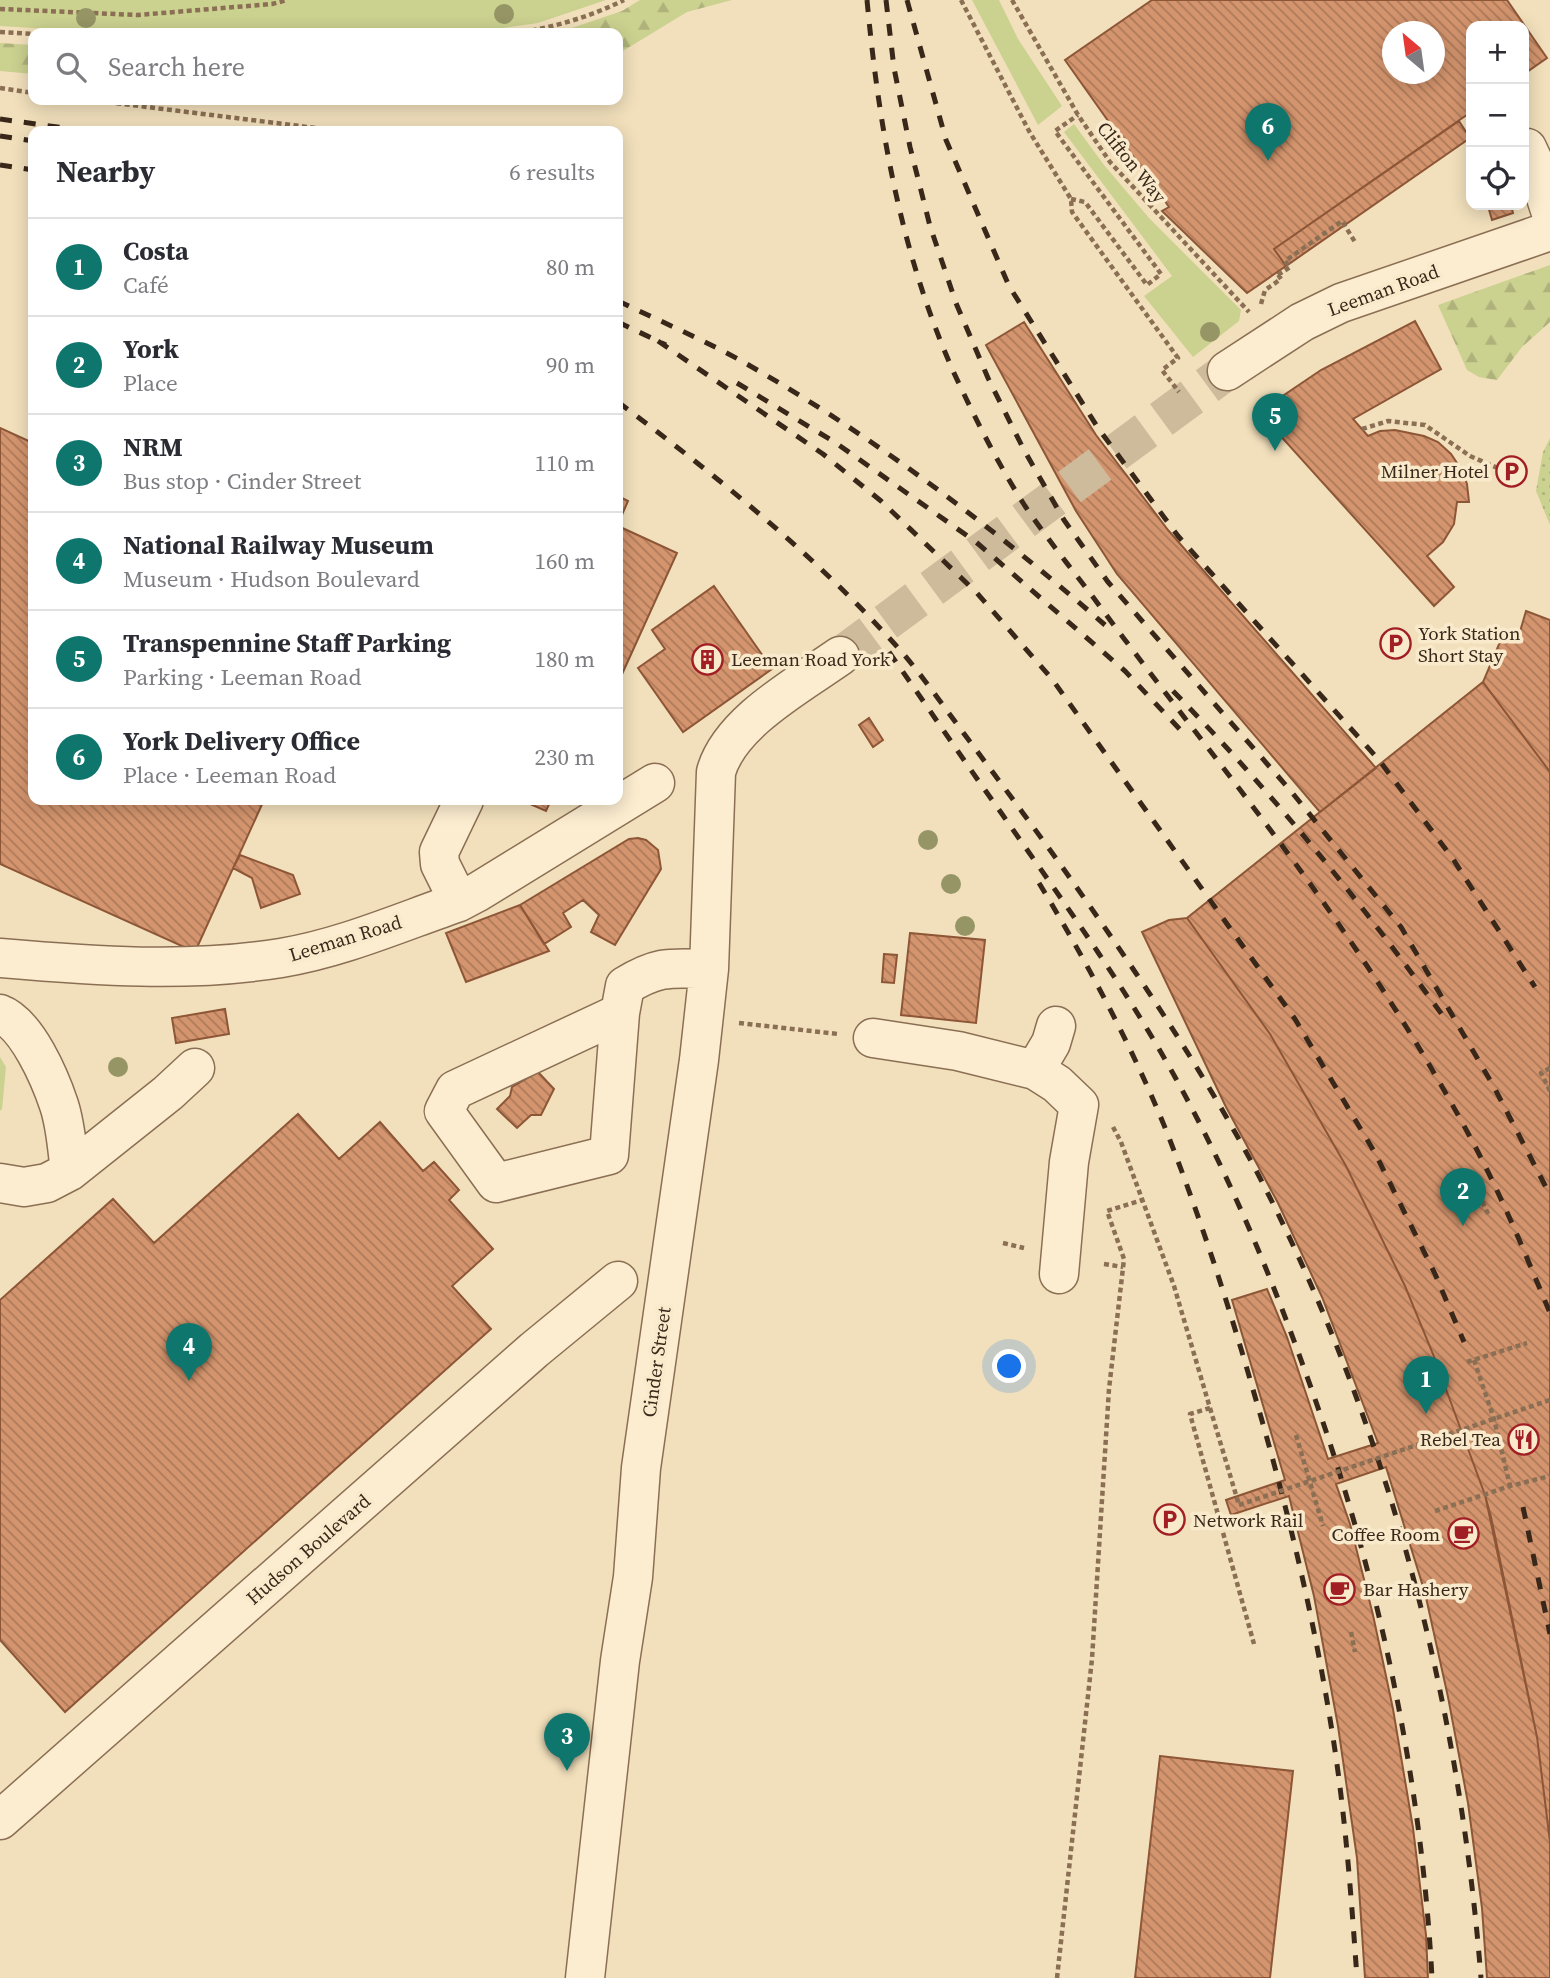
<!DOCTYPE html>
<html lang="en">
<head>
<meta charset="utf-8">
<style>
	body { margin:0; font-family:"Source Serif 4",serif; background:#f2f2f3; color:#2b2b33 }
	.controls { position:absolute; right:21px; top:21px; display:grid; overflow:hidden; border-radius:14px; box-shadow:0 4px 18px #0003 }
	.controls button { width:63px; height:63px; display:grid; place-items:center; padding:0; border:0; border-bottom:2px solid #e1e1e2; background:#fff; color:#2b2b33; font:35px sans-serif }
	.compass { position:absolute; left:1382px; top:21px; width:63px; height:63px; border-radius:50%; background:#fff; box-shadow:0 4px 18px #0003; rotate:331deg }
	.you { position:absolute; left:1010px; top:1367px; width:24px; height:24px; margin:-18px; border:5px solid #fff; border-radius:50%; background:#1a73e8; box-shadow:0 0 0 10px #1a73e833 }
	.badge { display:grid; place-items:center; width:46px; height:46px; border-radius:50%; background:#0f766e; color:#fff; font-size:23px; font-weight:700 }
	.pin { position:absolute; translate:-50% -58px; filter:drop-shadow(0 2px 4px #0008) }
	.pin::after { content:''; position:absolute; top:37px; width:24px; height:21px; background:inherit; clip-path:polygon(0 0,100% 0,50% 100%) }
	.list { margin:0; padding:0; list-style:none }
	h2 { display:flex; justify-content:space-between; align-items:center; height:91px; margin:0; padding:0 28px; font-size:30px }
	h2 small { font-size:23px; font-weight:400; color:#7c7c81 }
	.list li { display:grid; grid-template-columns:46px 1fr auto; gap:21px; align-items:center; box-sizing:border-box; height:98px; padding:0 28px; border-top:2px solid #e1e1e2 }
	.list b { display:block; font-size:26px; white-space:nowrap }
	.list p { margin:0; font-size:23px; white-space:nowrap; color:#7c7c81 }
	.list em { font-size:23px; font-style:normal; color:#7c7c81 }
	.icon { flex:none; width:38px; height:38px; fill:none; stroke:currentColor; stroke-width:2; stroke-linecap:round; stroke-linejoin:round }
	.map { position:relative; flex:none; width:1550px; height:1978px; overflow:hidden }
	.search { position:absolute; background:#fff; box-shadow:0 4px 18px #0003; left:28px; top:28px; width:595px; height:77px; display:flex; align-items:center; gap:18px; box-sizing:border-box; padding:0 24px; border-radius:14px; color:#7c7c81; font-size:26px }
	.panel { position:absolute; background:#fff; box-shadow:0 4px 18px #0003; left:28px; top:126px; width:595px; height:679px; border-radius:14px }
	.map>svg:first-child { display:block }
	.green { fill:#cbd18f }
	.forest { fill:url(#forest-firs) }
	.garden { fill:url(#garden-dots) }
	.building { fill:url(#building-back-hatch); stroke:#8d5637; stroke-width:2; fill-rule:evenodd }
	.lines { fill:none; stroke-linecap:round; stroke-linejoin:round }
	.minor-tunnel { stroke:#cdbb9c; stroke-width:38; stroke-dasharray:38 19; stroke-linecap:butt }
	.minor-casing { stroke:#8b6f54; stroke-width:41 }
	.path { stroke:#8b6f54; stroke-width:4.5; stroke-dasharray:5 3.5; stroke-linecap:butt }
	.minor { stroke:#fcedd0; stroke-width:38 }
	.rail { stroke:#39281a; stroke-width:5; stroke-dasharray:12 12; stroke-linecap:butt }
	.path-bridge { stroke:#8b6f54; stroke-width:4.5; stroke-dasharray:5 3.5; stroke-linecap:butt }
	.tree { fill:#969566 }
	.labels { text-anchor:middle; stroke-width:7; stroke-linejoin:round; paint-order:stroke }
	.street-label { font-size:19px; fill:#39281a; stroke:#f9eacc }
	.poi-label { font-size:19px; fill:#39281a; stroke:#f9eacc; text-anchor:start }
</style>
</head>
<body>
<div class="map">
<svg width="1550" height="1978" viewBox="0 0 1550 1978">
	<defs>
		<pattern id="forest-firs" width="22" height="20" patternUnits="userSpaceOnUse" patternTransform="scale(1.75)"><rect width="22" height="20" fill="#cbd18f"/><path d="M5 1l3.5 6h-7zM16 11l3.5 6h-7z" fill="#afb37b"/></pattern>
		<pattern id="garden-dots" width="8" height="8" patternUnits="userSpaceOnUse" patternTransform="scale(1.75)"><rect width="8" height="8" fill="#cbd18f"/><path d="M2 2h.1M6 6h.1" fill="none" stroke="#afb37b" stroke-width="1.8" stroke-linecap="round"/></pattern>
		<pattern id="building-back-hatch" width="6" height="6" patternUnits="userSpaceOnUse" patternTransform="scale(1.75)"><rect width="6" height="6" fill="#d4956e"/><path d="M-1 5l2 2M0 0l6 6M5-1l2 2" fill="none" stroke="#ad7a5a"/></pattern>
	</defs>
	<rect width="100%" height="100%" fill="#f2e0bc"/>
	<path class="green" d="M 0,0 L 606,0 L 538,23 L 481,31 L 112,33 L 0,26 Z
		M 972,0 L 999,0 L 1018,39 L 1062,106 L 1038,125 Z
		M 1074,124 L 1104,165 L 1149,218 L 1241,310 L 1239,321 L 1193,357 L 1144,296 L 1172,276 L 1064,132 Z"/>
	<path class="forest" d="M 640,0 L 732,0 L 687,12 L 618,54 L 618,33 L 557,33 L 622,11 Z
		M 0,43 L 33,45 L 33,74 L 0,71 Z
		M 393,100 L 514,100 L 428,104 Z
		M 1550,265 L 1550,322 L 1522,347 L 1497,380 L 1479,377 L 1467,370 L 1438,305 Z
		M 0,1057 L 6,1067 L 2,1109 L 0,1111 Z"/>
	<path class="garden" d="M 1550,438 L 1550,525 L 1536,491 L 1543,452 Z"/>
	<path class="building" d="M 1152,0 L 1507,0 L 1547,58 L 1524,74 L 1524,26 L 1471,26 L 1471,112 L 1274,249 L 1286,266 L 1247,293 L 1162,211 L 1169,207 L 1065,60 ZM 1392,32 L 1434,32 L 1434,74 L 1392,74 Z
		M 1459,121 L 1470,138 L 1286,266 L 1274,249 Z
		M 1493,205 L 1511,205 L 1513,213 L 1492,220 L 1488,206 Z
		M 1415,321 L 1441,369 L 1353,419 L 1368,436 L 1380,431 L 1395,430 L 1424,436 L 1438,442 L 1451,454 L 1461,469 L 1467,484 L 1469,502 L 1457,502 L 1454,524 L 1443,542 L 1427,556 L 1454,587 L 1434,606 L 1259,412 L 1321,370 Z
		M 1024,322 L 1096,435 L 1168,530 L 1376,768 L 1320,812 L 1117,574 L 1076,511 L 986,345 Z
		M 0,428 L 33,443 L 33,800 L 264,800 L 195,952 L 0,864 Z
		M 618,496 L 628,501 L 618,524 Z
		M 618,526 L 677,553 L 618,683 Z
		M 714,586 L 772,669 L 683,732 L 638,668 L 665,649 L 652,630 Z
		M 1526,611 L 1550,620 L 1550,772 L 1483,682 L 1505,630 L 1519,635 Z
		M 1483,682 L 1550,772 L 1550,1842 L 1537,1737 L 1491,1517 L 1485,1495 L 1433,1354 L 1405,1286 L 1346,1166 L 1270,1034 L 1187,918 Z
		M 869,718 L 883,740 L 873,747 L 859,725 Z
		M 521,800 L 551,800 L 546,811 Z
		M 638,838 L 646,840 L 658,850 L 661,869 L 615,945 L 591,932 L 599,915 L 583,900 L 563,913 L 571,927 L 544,944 L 520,905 L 629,839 Z
		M 240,855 L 293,875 L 300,894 L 261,908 L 252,878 L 233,868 Z
		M 520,905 L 549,951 L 466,982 L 446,933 Z
		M 1187,918 L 1270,1034 L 1346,1166 L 1405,1286 L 1433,1354 L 1485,1495 L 1537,1737 L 1550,1842 L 1550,1978 L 1487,1978 L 1482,1908 L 1468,1803 L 1448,1697 L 1425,1593 L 1386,1467 L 1336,1484 L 1350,1524 L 1373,1615 L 1393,1709 L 1413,1828 L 1426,1935 L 1428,1978 L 1365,1978 L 1357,1858 L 1338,1726 L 1314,1596 L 1289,1496 L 1231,1515 L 1226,1500 L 1285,1480 L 1232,1300 L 1267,1289 L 1287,1337 L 1328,1459 L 1378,1443 L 1322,1297 L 1278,1203 L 1226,1107 L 1142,932 L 1169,920 Z
		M 910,933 L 985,940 L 976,1023 L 901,1015 Z
		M 884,954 L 897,955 L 894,983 L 882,982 Z
		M 225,1009 L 229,1034 L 176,1043 L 172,1018 Z
		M 538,1072 L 554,1089 L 541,1115 L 531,1115 L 517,1128 L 497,1109 L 510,1096 L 512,1087 Z
		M 298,1114 L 339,1159 L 380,1122 L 423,1171 L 434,1162 L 459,1190 L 449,1200 L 493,1249 L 452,1286 L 491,1329 L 65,1712 L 0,1640 L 0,1300 L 113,1199 L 154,1243 Z
		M 1160,1756 L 1293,1771 L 1270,1978 L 1135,1978 Z"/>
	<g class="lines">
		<path class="minor-tunnel" d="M 840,656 L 1227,371"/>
		<defs>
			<path id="minor" d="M 1527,148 L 1536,167 L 1550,210
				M 1227,371 L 1302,322 L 1341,303 L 1550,231
				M 459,902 L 440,864 L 439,852 L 464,800
				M 0,958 C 94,966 188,973 281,958 C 342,948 401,922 459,902 L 476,893 L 655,783
				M 620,1013 L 455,1090 L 444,1111 L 496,1183 L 609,1155 L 620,1013 L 625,986 C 659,965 671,968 709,969
				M 0,1014 C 27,1024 50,1078 59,1105 C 66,1126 67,1149 70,1171
				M 873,1038 L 958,1051 L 1035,1070 L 1057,1084 L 1079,1105 L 1069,1162 L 1059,1274
				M 1035,1070 L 1051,1043 L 1056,1026
				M 0,1183 L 24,1187 L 47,1183 L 70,1171 L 168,1093 L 195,1068
				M 0,1820 L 534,1350 L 618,1281
				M 585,1978 L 620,1661 L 633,1577 L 641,1468 L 699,1060 L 709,969 L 716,772 C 730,722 799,685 840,656"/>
		</defs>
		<use href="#minor" class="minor-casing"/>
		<path class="path" d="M 961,0 L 1029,131 L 1071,199 L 1072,212 L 1178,358 L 1162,370 L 1179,392
			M 1012,0 L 1078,115 L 1110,162 L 1249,312
			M 0,9 L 138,15 L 272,4 L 287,0
			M 0,32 L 33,34
			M 515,33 C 552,28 590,17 624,0
			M 0,88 L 33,93
			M 91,100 L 340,131
			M 1071,199 L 1085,202 L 1147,285 L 1161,274 L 1055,131 L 1078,115
			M 1278,275 L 1290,267 L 1285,261 L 1342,221 L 1355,242
			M 1261,304 L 1265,290 L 1281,279 L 1277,273
			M 1362,429 L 1388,421 L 1425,425 L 1470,456 L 1500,469
			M 739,1023 L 838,1034
			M 1550,1068 L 1541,1073 L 1550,1091
			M 1113,1127 L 1121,1142 L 1174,1286 L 1210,1408 L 1190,1414 L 1254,1644
			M 1479,1194 L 1489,1216
			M 1003,1243 L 1024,1248
			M 1104,1264 L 1123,1267
			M 1474,1360 L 1494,1419 L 1510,1486
			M 1467,1362 L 1527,1343
			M 1210,1408 L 1239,1505
			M 1296,1435 L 1323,1526
			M 1435,1511 L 1510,1486 L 1550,1476
			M 1351,1632 L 1355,1652
			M 1057,1978 L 1092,1659 L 1109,1389 L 1124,1259 L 1107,1211 L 1142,1200"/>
		<use href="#minor" class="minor"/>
		<path class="rail" d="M 867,0 C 879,129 901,254 954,373 C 975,418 998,464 1025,506 C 1046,537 1070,567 1093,597 C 1157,684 1225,768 1289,855 C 1355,944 1416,1037 1469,1135 C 1500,1192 1525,1253 1550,1313
			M 886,0 L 894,68 L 910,147 L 930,226 L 956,303 L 988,378 L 1024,450 L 1064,520 L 1108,582 L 1290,790 L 1401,927 L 1494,1087 L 1550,1195
			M 907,0 L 946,140 L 1009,286 L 1098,428 L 1178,536 L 1379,760 L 1453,859 L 1535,987
			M 0,119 L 86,131
			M 0,136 L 33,141
			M 0,165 L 33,170
			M 618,301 C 658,320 699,338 738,359 C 868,432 993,527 1105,625
			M 618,322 L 666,345
			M 658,341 L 823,454 L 881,501 L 977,593 L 1052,679 L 1295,1019 L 1375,1153 L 1435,1274 L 1464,1342
			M 737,383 L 836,443 L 976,542 L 1125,671 L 1187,737
			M 618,402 C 715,475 809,550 891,640 C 918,669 941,703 965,735 C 1000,782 1036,830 1070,878 C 1138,974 1204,1072 1259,1176 C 1388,1425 1459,1700 1481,1978
			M 889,652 C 927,706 964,761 1002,814 C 1062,900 1124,985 1175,1077 C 1227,1171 1269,1270 1305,1371 C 1376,1566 1421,1770 1432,1978
			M 1173,691 C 1271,791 1361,902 1443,1016
			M 1039,883 C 1088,964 1133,1048 1168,1135 C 1201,1220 1229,1306 1254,1393 C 1286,1502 1313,1613 1331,1725 C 1345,1809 1351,1894 1357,1978
			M 1523,1507 L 1550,1634"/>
		<path class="path-bridge" d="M 1239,1505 L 1550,1400"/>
	</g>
	<g class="tree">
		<circle cx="504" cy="14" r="10"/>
		<circle cx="86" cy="18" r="10"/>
		<circle cx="1210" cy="332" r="10"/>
		<circle cx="928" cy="840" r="10"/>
		<circle cx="951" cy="884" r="10"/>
		<circle cx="965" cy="926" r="10"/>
		<circle cx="118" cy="1067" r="10"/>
	</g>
	<defs>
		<symbol id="parking-ring" viewBox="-11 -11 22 22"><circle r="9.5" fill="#f9eacc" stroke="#a01e24" stroke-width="1.5"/><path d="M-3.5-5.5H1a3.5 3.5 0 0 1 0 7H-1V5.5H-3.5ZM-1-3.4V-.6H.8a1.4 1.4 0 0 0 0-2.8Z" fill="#a01e24"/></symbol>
		<symbol id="building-ring" viewBox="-11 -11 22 22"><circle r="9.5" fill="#f9eacc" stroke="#a01e24" stroke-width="1.5"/><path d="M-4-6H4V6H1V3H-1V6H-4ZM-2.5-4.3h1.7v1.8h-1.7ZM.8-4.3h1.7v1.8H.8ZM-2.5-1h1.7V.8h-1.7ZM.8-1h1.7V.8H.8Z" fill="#a01e24"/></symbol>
		<symbol id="restaurant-ring" viewBox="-11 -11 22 22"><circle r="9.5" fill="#f9eacc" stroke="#a01e24" stroke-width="1.5"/><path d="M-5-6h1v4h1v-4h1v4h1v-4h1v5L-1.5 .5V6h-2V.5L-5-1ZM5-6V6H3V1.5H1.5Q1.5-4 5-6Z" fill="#a01e24"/></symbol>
		<symbol id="cafe-ring" viewBox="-11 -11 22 22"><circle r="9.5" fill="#f9eacc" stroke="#a01e24" stroke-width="1.5"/><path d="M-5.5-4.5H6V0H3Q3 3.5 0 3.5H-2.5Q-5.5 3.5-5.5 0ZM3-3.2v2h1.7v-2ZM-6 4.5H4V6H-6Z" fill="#a01e24"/></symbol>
	</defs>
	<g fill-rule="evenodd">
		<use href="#parking-ring" x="1494" y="454" width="35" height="35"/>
		<use href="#parking-ring" x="1378" y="626" width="35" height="35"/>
		<use href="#building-ring" x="690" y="642" width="35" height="35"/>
		<use href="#restaurant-ring" x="1506" y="1422" width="35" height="35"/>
		<use href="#parking-ring" x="1152" y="1502" width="35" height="35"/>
		<use href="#cafe-ring" x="1446" y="1516" width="35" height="35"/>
		<use href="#cafe-ring" x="1322" y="1572" width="35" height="35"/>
	</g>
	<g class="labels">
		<g class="street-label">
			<text transform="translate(1132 162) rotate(51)" y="7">Clifton Way</text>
			<text transform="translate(1383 290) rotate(-20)" y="7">Leeman Road</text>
			<text transform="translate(345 938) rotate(-17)" y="7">Leeman Road</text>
			<text transform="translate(656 1362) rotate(-82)" y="7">Cinder Street</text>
			<text transform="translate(308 1549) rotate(-41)" y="7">Hudson Boulevard</text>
		</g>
		<g class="poi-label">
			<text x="1489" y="478" text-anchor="end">Milner Hotel</text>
			<text x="1418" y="640">York Station<tspan x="1418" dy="22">Short Stay</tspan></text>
			<text x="731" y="666">Leeman Road York</text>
			<text x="1501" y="1446" text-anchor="end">Rebel Tea</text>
			<text x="1193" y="1527">Network Rail</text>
			<text x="1440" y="1541" text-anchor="end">Coffee Room</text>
			<text x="1363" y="1596">Bar Hashery</text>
		</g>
	</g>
</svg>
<div class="controls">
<button>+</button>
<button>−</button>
<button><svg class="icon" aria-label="locate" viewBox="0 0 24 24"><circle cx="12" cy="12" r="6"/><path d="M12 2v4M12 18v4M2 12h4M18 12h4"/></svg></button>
</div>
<svg class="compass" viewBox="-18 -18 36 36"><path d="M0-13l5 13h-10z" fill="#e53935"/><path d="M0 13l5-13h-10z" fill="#7c7c81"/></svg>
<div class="you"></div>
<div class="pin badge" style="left:1426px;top:1414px">1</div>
<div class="pin badge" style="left:1463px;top:1226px">2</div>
<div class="pin badge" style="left:567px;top:1771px">3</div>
<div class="pin badge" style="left:189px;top:1381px">4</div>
<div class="pin badge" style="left:1275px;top:451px">5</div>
<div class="pin badge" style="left:1268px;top:161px">6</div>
<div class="search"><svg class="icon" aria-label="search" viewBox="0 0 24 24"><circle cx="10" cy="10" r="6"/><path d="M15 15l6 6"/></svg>Search here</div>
<section class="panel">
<h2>Nearby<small>6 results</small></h2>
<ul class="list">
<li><span class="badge">1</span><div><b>Costa</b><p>Café</p></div><em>80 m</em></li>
<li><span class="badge">2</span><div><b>York</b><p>Place</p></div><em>90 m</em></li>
<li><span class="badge">3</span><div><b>NRM</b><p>Bus stop · Cinder Street</p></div><em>110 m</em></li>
<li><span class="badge">4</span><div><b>National Railway Museum</b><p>Museum · Hudson Boulevard</p></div><em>160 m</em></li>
<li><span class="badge">5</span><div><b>Transpennine Staff Parking</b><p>Parking · Leeman Road</p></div><em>180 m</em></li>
<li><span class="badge">6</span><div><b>York Delivery Office</b><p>Place · Leeman Road</p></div><em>230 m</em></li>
</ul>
</section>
</div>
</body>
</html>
